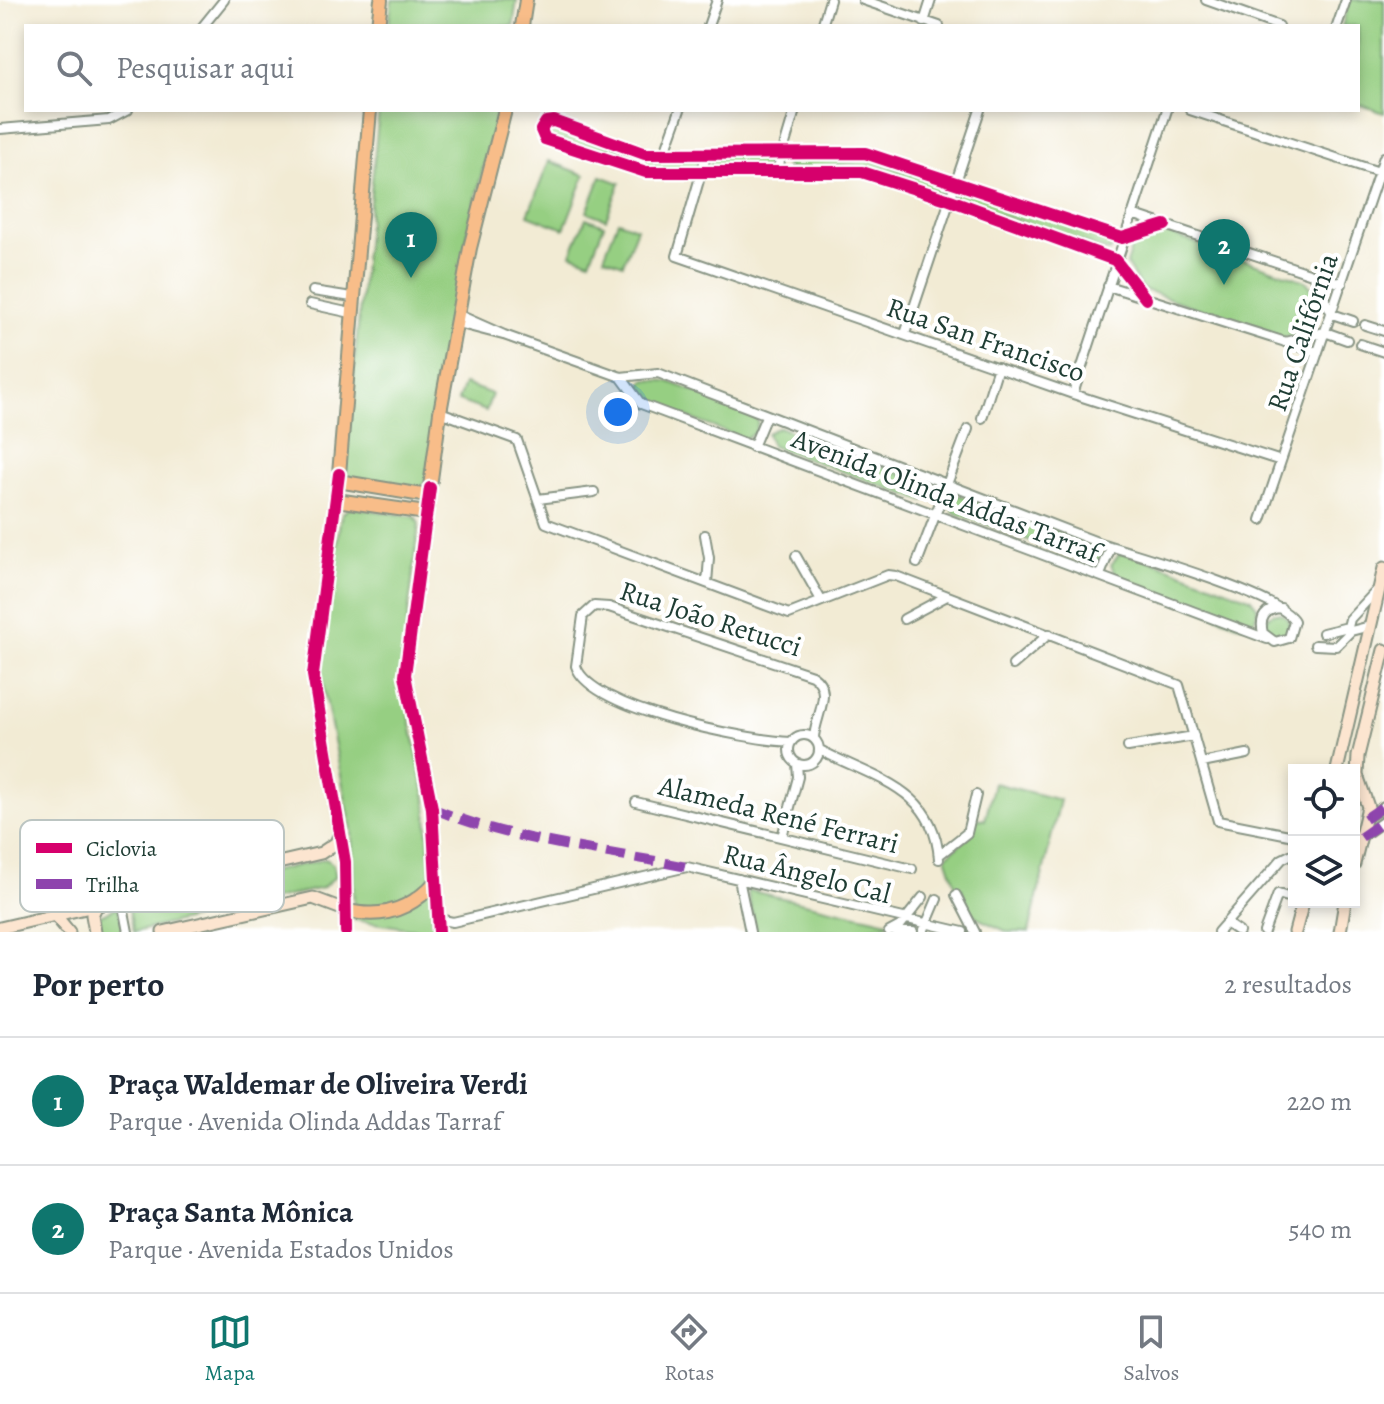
<!DOCTYPE html>
<html lang="pt">
<head>
<meta charset="utf-8">
<style>
	body { margin:0; font-family:Alegreya,serif; background:#f2f2f3; color:#1f2937 }
	.controls { position:absolute; right:24px; bottom:24px; display:grid; overflow:hidden; border-radius:0px; box-shadow:0 4px 12px #0003 }
	.controls button { width:72px; height:72px; display:grid; place-items:center; padding:0; border:0; border-bottom:2px solid #e0e1e3; background:#fff; color:#1f2937; font:40px sans-serif }
	.you { position:absolute; left:618px; top:412px; width:28px; height:28px; margin:-20px; border:6px solid #fff; border-radius:50%; background:#1a73e8; box-shadow:0 0 0 12px #1a73e833 }
	.badge { display:grid; place-items:center; width:52px; height:52px; border-radius:50%; background:#0f766e; color:#fff; font-size:26px; font-weight:700 }
	.pin { position:absolute; translate:-50% -66px; filter:drop-shadow(0 2px 4px #0008) }
	.pin::after { content:''; position:absolute; top:42px; width:28px; height:24px; background:inherit; clip-path:polygon(0 0,100% 0,50% 100%) }
	.list { margin:0; padding:0; list-style:none }
	h2 { display:flex; justify-content:space-between; align-items:center; height:104px; margin:0; padding:0 32px; font-size:34px }
	h2 small { font-size:26px; font-weight:400; color:#747a83 }
	.list li { display:grid; grid-template-columns:52px 1fr auto; gap:24px; align-items:center; box-sizing:border-box; height:128px; padding:0 32px; border-top:2px solid #e0e1e3 }
	.list b { display:block; font-size:30px; white-space:nowrap }
	.list p { margin:0; font-size:26px; white-space:nowrap; color:#747a83 }
	.list em { font-size:26px; font-style:normal; color:#747a83 }
	.icon { flex:none; width:44px; height:44px; fill:none; stroke:currentColor; stroke-width:2; stroke-linecap:round; stroke-linejoin:round }
	.map { position:relative; flex:none; width:1384px; height:932px; overflow:hidden }
	.search { position:absolute; background:#fff; box-shadow:0 4px 12px #0003; left:24px; right:24px; top:24px; height:88px; display:flex; align-items:center; gap:20px; box-sizing:border-box; padding:0 28px; border-radius:0px; color:#747a83; font-size:30px }
	.sheet { height:360px; background:#fff }
	nav { display:flex; justify-content:space-around; align-items:center; box-sizing:border-box; height:112px; border-top:2px solid #e0e1e3; background:#fff; font-size:22px; color:#747a83 }
	nav a { display:grid; justify-items:center; gap:4px }
	nav .on { color:#0f766e }
	.map>svg:first-child { display:block }
	.green { fill:#96cf82; stroke:#5a865b; stroke-width:2 }
	.lines { fill:none; stroke-linecap:round; stroke-linejoin:round }
	.street-casing { stroke:#889484; stroke-width:12 }
	.secondary-casing { stroke:#889484; stroke-width:15 }
	.primary-casing { stroke:#889484; stroke-width:16 }
	.street { stroke:#fff; stroke-width:8 }
	.secondary { stroke:#fce5d0; stroke-width:11 }
	.primary { stroke:#f8bd89; stroke-width:12 }
	.quiet { stroke:#8e44ad; stroke-width:10; stroke-dasharray:20 10; stroke-linecap:butt }
	.cycleway-casing { stroke:#fff; stroke-width:17 }
	.cycleway { stroke:#d6006c; stroke-width:12 }
	.labels { text-anchor:middle; stroke-width:8; stroke-linejoin:round; paint-order:stroke }
	.street-label { font-size:28px; fill:#1f3d34; stroke:#fff }
	.key { fill:#fff; stroke:#bcc5c2; stroke-width:2 }
	.key-label { font-size:22px; fill:#1f3d34 }
</style>
</head>
<body>
<div class="map">
<svg width="1384" height="932" viewBox="0 0 1384 932">
	<rect width="100%" height="100%" fill="#fff"/>
	<filter id="ink" filterUnits="userSpaceOnUse"><feTurbulence type="fractalNoise" baseFrequency=".0125" numOctaves="2"/><feDisplacementMap in="SourceGraphic" scale="16" xChannelSelector="R" yChannelSelector="G"/><feConvolveMatrix kernelMatrix="1 2 1 2 8 2 1 2 1" color-interpolation-filters="sRGB"/></filter>
	<filter id="wash" filterUnits="userSpaceOnUse"><feTurbulence type="fractalNoise" baseFrequency=".006" numOctaves="4" result="noise"/><feDisplacementMap in="SourceGraphic" scale="32" xChannelSelector="R" yChannelSelector="G"/><feGaussianBlur stdDeviation="1.8" result="paint"/><feColorMatrix in="noise" values="0 0 0 0 0 0 0 0 0 0 0 0 0 0 0 0 0 1.4 0 .05"/><feComposite in="paint" operator="in"/></filter>
	<g filter="url(#wash)">
		<rect width="100%" height="100%" fill="#f2ebd4"/>
		<path class="green" d="M 392,0 L 517,0 L 513,26 L 389,26 Z
			M 1350,0 L 1384,0 L 1384,113 L 1358,104 L 1358,26 L 1342,26 Z
			M 379,110 L 497,110 L 468,230 L 425,483 L 419,488 L 347,476 L 344,471 Z
			M 553,126 C 607,145 644,163 701,156 L 701,172 L 646,169 L 547,137 L 547,130 Z
			M 713,155 L 773,156 L 771,169 L 709,171 Z
			M 855,155 L 950,186 L 948,196 L 852,164 L 785,169 L 792,156 Z
			M 549,161 L 585,175 L 564,229 L 528,215 Z
			M 601,176 L 620,183 L 606,219 L 587,212 Z
			M 958,185 L 1114,242 L 1110,252 L 953,199 Z
			M 586,218 L 604,225 L 590,261 L 571,254 Z
			M 618,221 L 637,228 L 623,264 L 604,257 Z
			M 1163,232 L 1306,281 L 1321,300 L 1311,330 L 1283,338 L 1142,289 L 1126,264 L 1134,240 Z
			M 645,380 L 667,381 L 752,413 L 758,422 L 755,433 L 744,439 L 653,404 L 639,391 Z
			M 464,384 L 492,394 L 486,411 L 458,401 Z
			M 779,427 L 929,484 L 934,495 L 923,501 L 772,446 L 767,433 Z
			M 960,495 L 1095,546 L 1101,550 L 1101,558 L 1090,563 L 954,513 L 950,501 Z
			M 350,507 L 415,517 L 419,524 L 401,674 L 426,798 L 434,932 L 354,920 L 352,831 L 321,675 L 340,521 L 342,514 Z
			M 1120,553 L 1144,558 L 1250,598 L 1257,607 C 1258,618 1253,625 1242,626 L 1118,579 L 1111,565 Z
			M1265 625a12 12 0 1 1 24 0a12 12 0 1 1-24 0Z
			M 994,783 L 1060,800 L 1029,932 L 1008,932 L 979,919 L 970,911 L 962,889 L 957,890 L 946,856 L 968,838 L 975,818 L 985,820 Z
			M 326,859 L 333,864 L 336,876 L 322,888 L 134,932 L 128,905 Z
			M 747,890 L 893,923 L 851,932 L 756,932 Z
			M 118,907 L 124,932 L 100,932 L 100,915 Z"/>
	</g>
	<g filter="url(#ink)">
		<g class="lines">
			<defs>
				<path id="street" d="M 863,0 L 939,26
					M 1206,0 L 1279,26
					M 924,22 L 931,0
					M 203,26 L 224,0
					M 708,26 L 717,0
					M 822,26 L 830,0
					M 1337,26 L 1346,0
					M 1190,110 L 1379,172
					M 0,129 L 109,120 L 128,110
					M 707,153 L 677,256 L 1073,394 L 1281,461
					M 664,155 L 680,110
					M 777,171 L 795,110
					M 1132,214 L 1342,284
					M 1313,275 L 1332,314 L 1353,321
					M 1108,286 L 1317,352
					M 313,291 L 352,297
					M 1146,299 L 1115,260 L 950,200 L 862,172 L 646,172 L 545,139 L 541,130 L 546,122 L 554,121 L 645,154 L 865,153 L 1122,238 L 1165,225
					M 310,304 L 351,313
					M 459,315 L 504,335 L 621,377 L 658,373 L 1100,543 C 1132,553 1282,596 1294,621 L 1289,638 L 1275,642 L 1263,633 C 1259,618 1265,609 1281,608
					M 457,323 L 503,335
					M 1365,325 L 1384,331
					M 905,334 L 980,110
					M 1285,342 L 1325,332 L 1347,340
					M 1360,344 L 1384,352
					M 621,377 L 641,404 L 1267,639
					M 1073,394 L 1167,110
					M 440,412 L 517,440 L 546,523 L 789,614 L 888,575 L 896,576 L 1179,685 L 1218,821 L 1294,836
					M 982,418 L 998,367
					M 753,447 L 766,416
					M 538,499 L 594,492
					M 1261,520 L 1384,157
					M 705,535 L 709,558 L 707,583
					M 796,556 L 821,600
					M 917,563 L 968,429
					M 1100,575 L 1111,547
					M 904,619 L 947,596
					M 1323,633 L 1348,627 L 1350,619 L 1379,588
					M 1315,645 L 1336,646 L 1351,631 L 1370,626
					M 1013,665 L 1049,634
					M789 750a15 15 0 1 1 30 0a15 15 0 1 1-30 0Z
					M 791,742 C 747,740 590,710 576,666 L 583,616 L 594,606 L 609,607 L 812,675 C 835,690 815,716 814,738
					M 1128,747 L 1194,736
					M 820,750 C 872,778 934,787 939,859
					M 1202,763 L 1247,754
					M 636,802 L 912,869
					M 1365,819 L 1384,806
					M 782,837 L 798,777 L 797,764
					M 1361,837 L 1384,821
					M 939,855 L 967,833 L 976,795
					M 739,879 L 750,932
					M 1278,894 L 1294,899
					M 956,895 L 975,932
					M 122,901 L 128,932
					M 438,919 L 453,922 L 687,867 L 963,932
					M 1226,923 L 1239,932
					M 889,932 L 900,926 L 923,897
					M 895,932 L 913,932
					M 923,932 L 937,899
					M 1218,932 L 1282,859 L 1294,853
					M 1264,932 L 1278,894"/>
				<path id="secondary" d="M 1337,770 L 1384,568
					M 1354,864 L 1368,807 L 1357,775 L 1358,756 L 1384,650
					M 56,916 L 69,932
					M 0,928 L 321,853 L 336,843 L 340,833
					M 95,932 L 92,915 L 96,907
					M 163,932 L 313,898 L 345,910
					M 1295,932 L 1303,902
					M 1340,932 L 1345,902"/>
				<path id="primary" d="M 378,26 L 381,0
					M 522,26 L 526,0
					M 338,481 L 428,496
					M 336,500 L 426,513
					M 345,910 C 382,920 412,909 436,881
					M 346,932 L 345,862 L 313,675 L 339,474 L 370,110
					M 439,932 L 432,808 L 405,675 L 440,412 L 470,248 L 505,110"/>
			</defs>
			<use href="#street" class="street-casing"/>
			<use href="#secondary" class="secondary-casing"/>
			<use href="#primary" class="primary-casing"/>
			<use href="#street" class="street"/>
			<use href="#secondary" class="secondary"/>
			<use href="#primary" class="primary"/>
			<path class="quiet" d="M 432,808 C 512,842 603,850 687,867
				M 1365,819 L 1384,806
				M 1361,837 L 1384,821"/>
			<defs>
				<path id="cycleway" d="M 1146,299 L 1115,260 L 950,200 L 862,172 L 646,172 L 545,139 L 541,130 L 546,122 L 554,121 L 645,154 L 865,153 L 1122,238 L 1165,225
					M 339,474 L 313,675 L 345,862 L 346,932
					M 430,488 L 405,675 L 432,808 L 439,932"/>
			</defs>
			<use href="#cycleway" class="cycleway-casing"/>
			<use href="#cycleway" class="cycleway"/>
		</g>
	</g>
	<g class="labels">
		<g class="street-label">
			<text transform="translate(1302 332) rotate(-71)" y="10">Rua Califórnia</text>
			<text transform="translate(986 339) rotate(19)" y="10">Rua San Francisco</text>
			<text transform="translate(946 495) rotate(21)" y="10">Avenida Olinda Addas Tarraf</text>
			<text transform="translate(711 618) rotate(18)" y="10">Rua João Retucci</text>
			<text transform="translate(779 814) rotate(14)" y="10">Alameda René Ferrari</text>
			<text transform="translate(807 873) rotate(14)" y="10">Rua Ângelo Cal</text>
		</g>
	</g>
	<rect x="20" y="820" width="264" height="92" rx="12" class="key"/>
	<rect x="36" y="843" width="36" height="10" fill="#d6006c"/>
	<rect x="36" y="879" width="36" height="10" fill="#8e44ad"/>
	<g class="key-label">
		<text x="86" y="856">Ciclovia</text>
		<text x="86" y="892">Trilha</text>
	</g>
</svg>
<div class="controls">
<button><svg class="icon" aria-label="locate" viewBox="0 0 24 24"><circle cx="12" cy="12" r="6"/><path d="M12 2v4M12 18v4M2 12h4M18 12h4"/></svg></button>
<button><svg class="icon" aria-label="layers" viewBox="0 0 24 24"><path d="M12 4l9 5-9 5-9-5zM3 14l9 5 9-5"/></svg></button>
</div>
<div class="you"></div>
<div class="pin badge" style="left:411px;top:278px">1</div>
<div class="pin badge" style="left:1224px;top:285px">2</div>
<div class="search"><svg class="icon" aria-label="search" viewBox="0 0 24 24"><circle cx="10" cy="10" r="6"/><path d="M15 15l6 6"/></svg>Pesquisar aqui</div>
</div>
<section class="sheet">
<h2>Por perto<small>2 resultados</small></h2>
<ul class="list">
<li><span class="badge">1</span><div><b>Praça Waldemar de Oliveira Verdi</b><p>Parque · Avenida Olinda Addas Tarraf</p></div><em>220 m</em></li>
<li><span class="badge">2</span><div><b>Praça Santa Mônica</b><p>Parque · Avenida Estados Unidos</p></div><em>540 m</em></li>
</ul>
</section>
<nav>
<a class="on"><svg class="icon" aria-label="map" viewBox="0 0 24 24"><path d="M3 6l6-2 6 2 6-2v14l-6 2-6-2-6 2zM9 4v14M15 6v14"/></svg>Mapa</a>
<a><svg class="icon" aria-label="directions" viewBox="0 0 24 24"><path d="M12 3l9 9-9 9-9-9zM9 14v-3h6M13 9l2 2-2 2"/></svg>Rotas</a>
<a><svg class="icon" aria-label="saved" viewBox="0 0 24 24"><path d="M7 4h10v16l-5-4-5 4z"/></svg>Salvos</a>
</nav>
</body>
</html>
